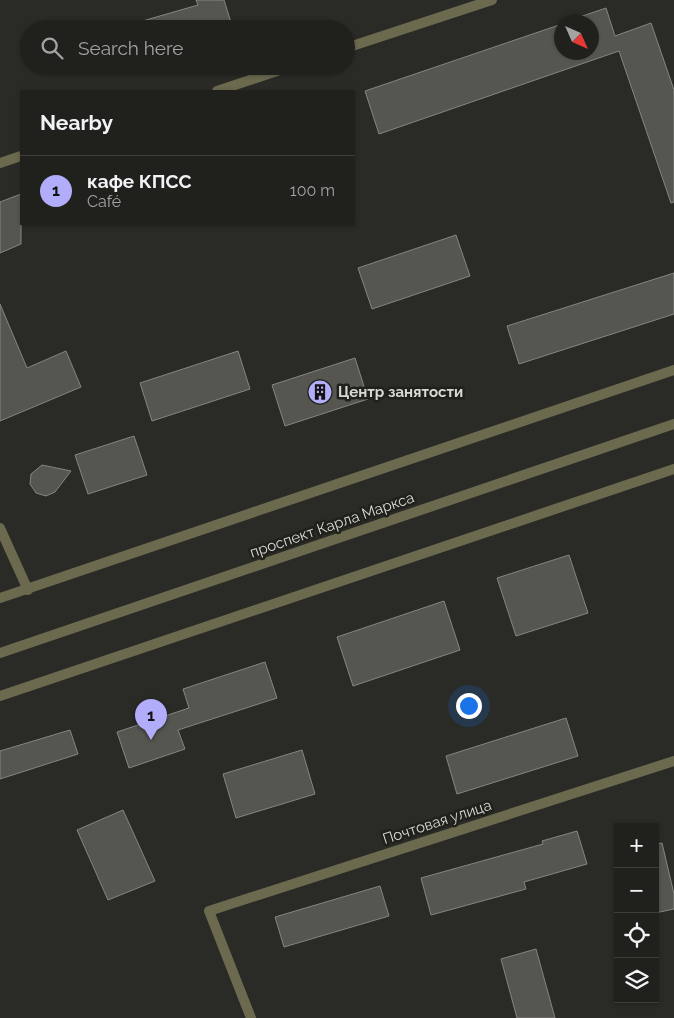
<!DOCTYPE html>
<html lang="en">
<head>
<meta charset="utf-8">
<style>
	body { margin:0; font-family:Raleway,sans-serif; background:#2d2d29; color:#f1f3f6 }
	.controls { position:absolute; right:15px; bottom:15px; display:grid; overflow:hidden; border-radius:0px; box-shadow:0 1px 4px #0004 }
	.controls button { width:45px; height:45px; display:grid; place-items:center; padding:0; border:0; border-bottom:1px solid #3d3e3b; background:#20201c; color:#f1f3f6; font:25px sans-serif }
	.compass { position:absolute; left:554px; top:15px; width:45px; height:45px; border-radius:50%; background:#20201c; box-shadow:0 1px 4px #0004; rotate:135deg }
	.you { position:absolute; left:468px; top:705px; width:18px; height:18px; margin:-12px; border:4px solid #fff; border-radius:50%; background:#1a73e8; box-shadow:0 0 0 8px #1a73e833 }
	.badge { display:grid; place-items:center; width:32px; height:32px; border-radius:50%; background:#b1adfa; color:#111; font-size:16px; font-weight:700 }
	.pin { position:absolute; translate:-50% -41px; filter:drop-shadow(0 1px 2px #0008) }
	.pin::after { content:''; position:absolute; top:26px; width:18px; height:15px; background:inherit; clip-path:polygon(0 0,100% 0,50% 100%) }
	.list { margin:0; padding:0; list-style:none }
	h2 { display:flex; justify-content:space-between; align-items:center; height:65px; margin:0; padding:0 20px; font-size:21px }
	h2 small { font-size:16px; font-weight:400; color:#a2a3a3 }
	.list li { display:grid; grid-template-columns:32px 1fr auto; gap:15px; align-items:center; box-sizing:border-box; height:70px; padding:0 20px; border-top:1px solid #3d3e3b }
	.list b { display:block; font-size:19px; white-space:nowrap }
	.list p { margin:0; font-size:16px; white-space:nowrap; color:#a2a3a3 }
	.list em { font-size:16px; font-style:normal; color:#a2a3a3 }
	.icon { flex:none; width:28px; height:28px; fill:none; stroke:currentColor; stroke-width:2; stroke-linecap:round; stroke-linejoin:round }
	.map { position:relative; flex:none; width:674px; height:1018px; overflow:hidden }
	.search { position:absolute; background:#20201c; box-shadow:0 1px 4px #0004; left:20px; top:20px; width:335px; height:55px; display:flex; align-items:center; gap:12px; box-sizing:border-box; padding:0 18px; border-radius:28px; color:#a2a3a3; font-size:19px }
	.panel { position:absolute; background:#20201c; box-shadow:0 1px 4px #0004; left:20px; top:90px; width:335px; height:135px; border-radius:0px }
	.map>svg:first-child { display:block }
	.building { fill:#565651; stroke:#868580 }
	.lines { fill:none; stroke-linecap:round; stroke-linejoin:round }
	.pedestrian { stroke:#6b6a4f; stroke-width:10 }
	.minor { stroke:#6b6a4f; stroke-width:10 }
	.tertiary { stroke:#6b6a4f; stroke-width:10 }
	.labels { text-anchor:middle; stroke-width:5; stroke-linejoin:round; paint-order:stroke }
	.poi-label { font-size:15px; font-weight:bold; fill:#d8d8d5; stroke:#21211c; text-anchor:start }
	.street-label { font-size:15px; fill:#d8d8d5; stroke:#21211c }
</style>
</head>
<body>
<div class="map">
<svg width="674" height="1018" viewBox="0 0 674 1018">
	<rect width="100%" height="100%" fill="#2a2a26"/>
	<path class="building" d="M 196,0 L 224,0 L 233,29 L 133,29 L 132,24 L 198,5 Z
		M 606,8 L 615,36 L 651,23 L 674,90 L 674,202 L 671,203 L 619,51 L 379,134 L 365,91 L 562,24 L 562,52 L 592,52 L 592,22 L 565,22 Z
		M 21,194 L 21,244 L 0,253 L 0,202 Z
		M 456,235 L 470,276 L 372,309 L 358,268 Z
		M 674,273 L 674,314 L 519,364 L 507,326 Z
		M 0,304 L 27,368 L 66,351 L 81,387 L 0,421 Z
		M 238,351 L 250,389 L 152,421 L 140,383 Z
		M 355,358 L 368,399 L 285,426 L 272,385 Z
		M 134,436 L 147,475 L 88,494 L 75,455 Z
		M 42,465 L 71,471 L 55,492 L 46,496 L 36,493 L 30,484 L 31,474 Z
		M 569,555 L 588,613 L 516,636 L 497,578 Z
		M 444,601 L 460,650 L 353,686 L 337,637 Z
		M 265,662 L 277,698 L 178,730 L 185,749 L 129,768 L 117,732 L 189,708 L 183,689 Z
		M 566,718 L 578,756 L 457,794 L 446,756 Z
		M 70,730 L 78,754 L 0,779 L 0,751 Z
		M 302,750 L 315,794 L 236,818 L 223,774 Z
		M 123,810 L 155,881 L 108,900 L 77,830 Z
		M 577,831 L 587,864 L 524,882 L 526,889 L 431,915 L 421,878 L 543,844 L 542,841 Z
		M 662,843 L 674,894 L 674,909 L 655,913 L 655,844 Z
		M 380,886 L 389,916 L 284,947 L 275,917 Z
		M 536,949 L 555,1018 L 517,1018 L 501,959 Z"/>
	<g class="lines">
		<path class="pedestrian" d="M 0,653 L 674,424"/>
		<path class="minor" d="M 346,48 L 492,0
			M 217,91 L 292,66
			M 0,163 L 21,156
			M 0,528 L 28,590
			M 251,1018 L 209,911 L 674,761"/>
		<path class="tertiary" d="M 0,598 L 674,370
			M 0,696 L 674,469"/>
	</g>
	<defs>
		<symbol id="building-disc" viewBox="-11 -11 22 22"><circle r="9.5" fill="#b1adfa" stroke="#21211c"/><path d="M-4-6H4V6H1V3H-1V6H-4ZM-2.5-4.3h1.7v1.8h-1.7ZM.8-4.3h1.7v1.8H.8ZM-2.5-1h1.7V.8h-1.7ZM.8-1h1.7V.8H.8Z" fill="#111"/></symbol>
	</defs>
	<g fill-rule="evenodd">
		<use href="#building-disc" x="306" y="378" width="28" height="28"/>
	</g>
	<g class="labels">
		<g class="poi-label">
			<text x="338" y="397">Центр занятости</text>
		</g>
		<g class="street-label">
			<text transform="translate(332 525) rotate(-19)" y="5">проспект Карла Маркса</text>
			<text transform="translate(437 822) rotate(-18)" y="5">Почтовая улица</text>
		</g>
	</g>
</svg>
<div class="controls">
<button>+</button>
<button>−</button>
<button><svg class="icon" aria-label="locate" viewBox="0 0 24 24"><circle cx="12" cy="12" r="6"/><path d="M12 2v4M12 18v4M2 12h4M18 12h4"/></svg></button>
<button><svg class="icon" aria-label="layers" viewBox="0 0 24 24"><path d="M12 4l9 5-9 5-9-5zM3 14l9 5 9-5"/></svg></button>
</div>
<svg class="compass" viewBox="-18 -18 36 36"><path d="M0-13l5 13h-10z" fill="#e53935"/><path d="M0 13l5-13h-10z" fill="#a2a3a3"/></svg>
<div class="you"></div>
<div class="pin badge" style="left:151px;top:740px">1</div>
<div class="search"><svg class="icon" aria-label="search" viewBox="0 0 24 24"><circle cx="10" cy="10" r="6"/><path d="M15 15l6 6"/></svg>Search here</div>
<section class="panel">
<h2>Nearby<small></small></h2>
<ul class="list">
<li><span class="badge">1</span><div><b>кафе КПСС</b><p>Café</p></div><em>100 m</em></li>
</ul>
</section>
</div>
</body>
</html>
